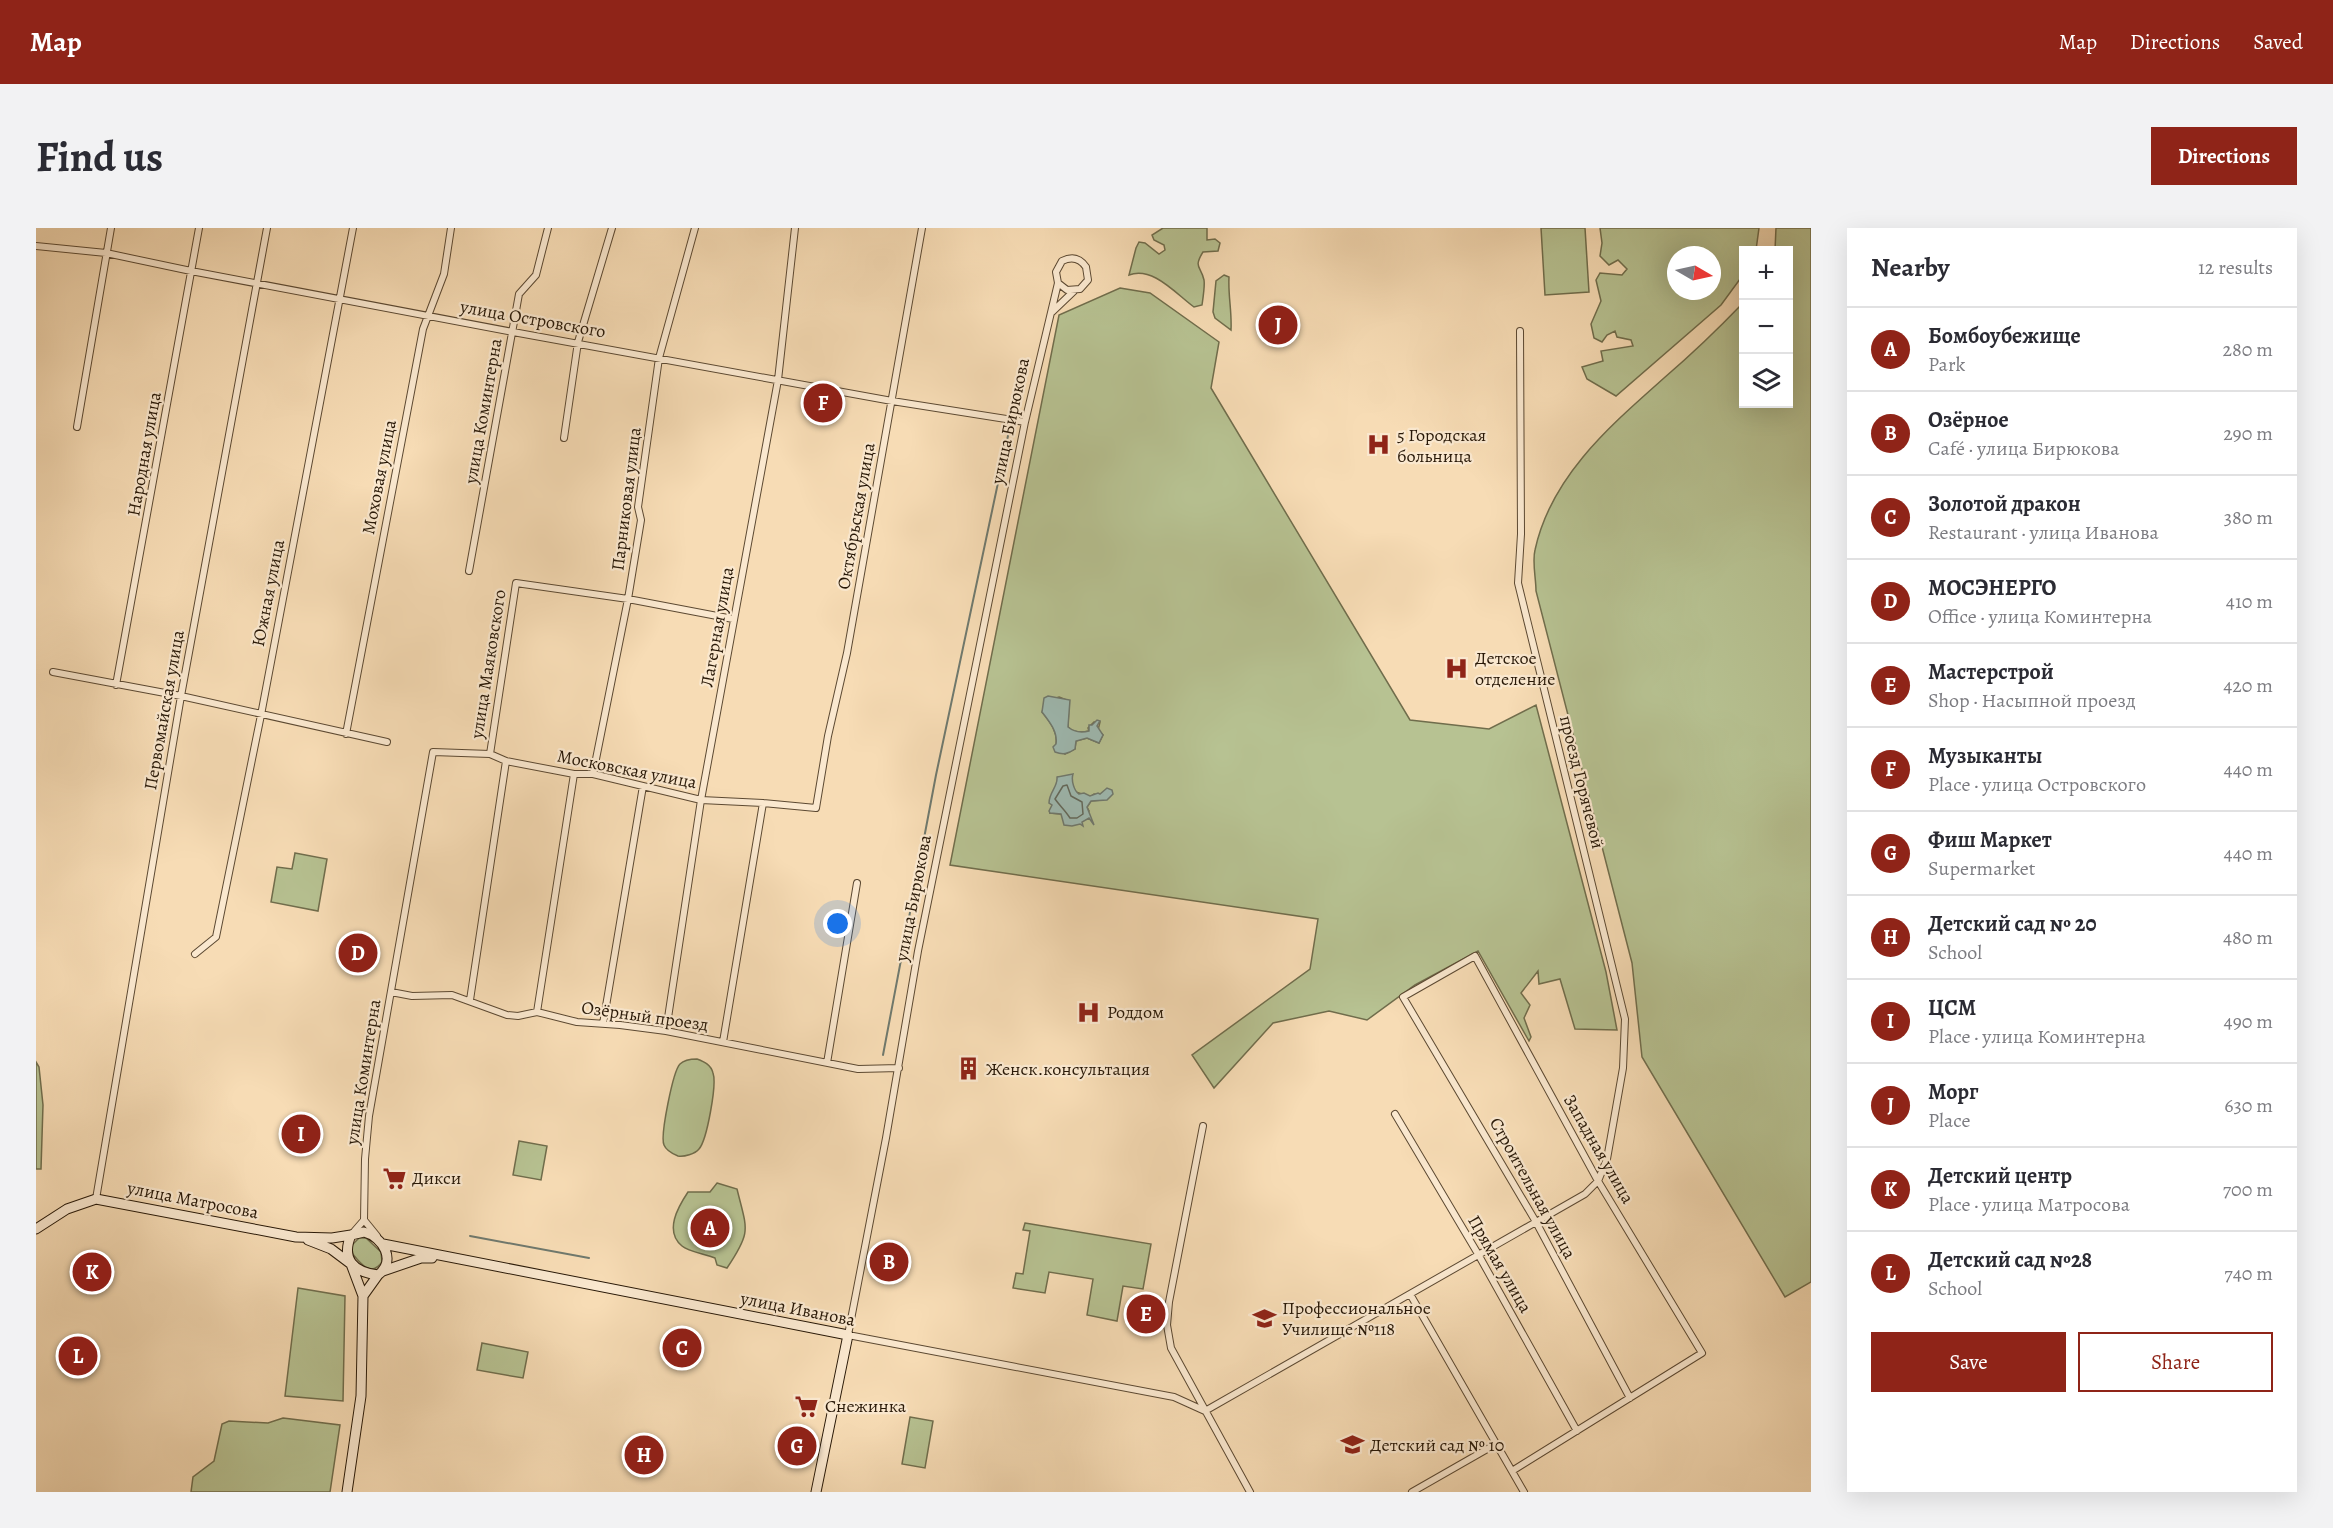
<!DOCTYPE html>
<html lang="en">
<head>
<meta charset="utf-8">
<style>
	body { margin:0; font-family:Alegreya,serif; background:#f2f2f3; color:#2b2b33 }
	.controls { position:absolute; right:18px; top:18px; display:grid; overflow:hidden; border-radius:0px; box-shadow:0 6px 24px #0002 }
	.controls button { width:54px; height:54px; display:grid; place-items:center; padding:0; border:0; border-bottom:2px solid #e1e1e2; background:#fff; color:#2b2b33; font:30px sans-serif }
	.compass { position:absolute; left:1631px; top:18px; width:54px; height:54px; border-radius:50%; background:#fff; box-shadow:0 6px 24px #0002; rotate:99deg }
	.you { position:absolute; left:802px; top:696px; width:21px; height:21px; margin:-15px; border:4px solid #fff; border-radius:50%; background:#1a73e8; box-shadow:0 0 0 9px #1a73e833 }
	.badge { display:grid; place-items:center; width:39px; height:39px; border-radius:50%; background:#8f2418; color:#fff; font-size:20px; font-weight:700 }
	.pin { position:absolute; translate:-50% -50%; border:3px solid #fff; box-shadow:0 2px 6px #0006 }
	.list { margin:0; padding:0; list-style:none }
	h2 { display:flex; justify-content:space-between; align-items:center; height:78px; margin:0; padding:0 24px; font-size:26px }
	h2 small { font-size:20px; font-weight:400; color:#7c7c81 }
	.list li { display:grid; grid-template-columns:39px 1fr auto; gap:18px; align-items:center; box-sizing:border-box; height:84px; padding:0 24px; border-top:2px solid #e1e1e2 }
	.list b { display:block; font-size:22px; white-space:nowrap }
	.list p { margin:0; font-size:20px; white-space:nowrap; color:#7c7c81 }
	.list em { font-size:20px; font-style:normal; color:#7c7c81 }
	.actions { display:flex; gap:12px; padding:18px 24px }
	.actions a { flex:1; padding:14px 0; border:2px solid #8f2418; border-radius:0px; text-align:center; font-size:21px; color:#8f2418 }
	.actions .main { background:#8f2418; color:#fff }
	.icon { flex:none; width:33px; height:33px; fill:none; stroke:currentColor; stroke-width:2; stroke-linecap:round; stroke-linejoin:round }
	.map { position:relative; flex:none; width:1775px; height:1264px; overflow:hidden; border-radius:0px }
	header { display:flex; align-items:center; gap:36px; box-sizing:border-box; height:84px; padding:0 30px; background:#8f2418; color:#fff }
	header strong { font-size:28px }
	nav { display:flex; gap:33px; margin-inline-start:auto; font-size:21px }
	.intro { display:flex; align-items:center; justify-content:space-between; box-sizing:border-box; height:144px; padding:0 36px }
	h1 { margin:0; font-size:42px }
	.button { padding:15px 27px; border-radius:0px; background:#8f2418; color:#fff; font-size:21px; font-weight:700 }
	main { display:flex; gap:36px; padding:0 36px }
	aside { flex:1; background:#fff; border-radius:0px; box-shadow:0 6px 24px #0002 }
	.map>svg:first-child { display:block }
	.green { fill:#b7c292; stroke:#706d4c; stroke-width:1.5; fill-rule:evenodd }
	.water { fill:#9ebab2; stroke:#6f796e; stroke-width:1.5 }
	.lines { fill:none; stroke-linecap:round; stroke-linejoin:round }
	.shore { stroke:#63695c; stroke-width:1.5 }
	.stream { stroke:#6f796e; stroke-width:2 }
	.street-casing { stroke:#5c4932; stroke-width:8 }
	.secondary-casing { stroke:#281807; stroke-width:11 }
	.street { stroke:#fae8cf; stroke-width:6 }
	.secondary { stroke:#fae8cf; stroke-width:9 }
	.labels { text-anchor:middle; stroke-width:4.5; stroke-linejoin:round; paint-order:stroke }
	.street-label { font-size:18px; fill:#281807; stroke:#fae8cf }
	.poi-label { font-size:18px; fill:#281807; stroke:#fae8cf; text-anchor:start }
</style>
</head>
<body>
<header>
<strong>Map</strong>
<nav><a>Map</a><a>Directions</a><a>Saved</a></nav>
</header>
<div class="intro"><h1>Find us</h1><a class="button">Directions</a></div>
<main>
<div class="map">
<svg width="1775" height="1264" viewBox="0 0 1775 1264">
	<rect width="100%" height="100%" fill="#f7dcb5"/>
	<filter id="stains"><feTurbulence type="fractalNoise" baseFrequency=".00333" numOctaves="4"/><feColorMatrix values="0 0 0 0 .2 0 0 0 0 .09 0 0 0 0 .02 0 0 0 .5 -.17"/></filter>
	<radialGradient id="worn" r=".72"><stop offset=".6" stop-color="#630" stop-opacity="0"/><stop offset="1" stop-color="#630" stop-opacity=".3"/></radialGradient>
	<path class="green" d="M 1127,0 L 1171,0 L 1171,12 L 1179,11 L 1184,15 L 1182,23 L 1167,24 C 1157,40 1165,38 1168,52 C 1169,58 1167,70 1166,77 L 1158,79 C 1140,66 1117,38 1093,47 L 1100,20 L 1103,14 L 1109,15 L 1123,26 L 1129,22 L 1128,17 L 1118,12 L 1116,7 Z
		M 1505,0 L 1549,0 L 1553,64 L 1509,67 Z
		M 1564,0 L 1723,0 L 1720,22 L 1708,22 L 1707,47 L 1685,77 L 1580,168 L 1551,151 L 1546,139 L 1567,133 L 1565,123 L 1597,118 L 1595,112 L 1581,109 L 1579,103 L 1571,107 L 1566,114 L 1558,110 L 1555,96 L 1565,73 L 1560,52 L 1564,45 L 1586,47 L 1591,41 L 1582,32 L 1573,37 L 1564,28 L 1566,15 ZM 1640,27 L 1676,27 L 1676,63 L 1640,63 Z
		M 1740,0 L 1775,0 L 1775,1054 L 1749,1069 L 1606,829 L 1596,735 L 1500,363 C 1500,350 1496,334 1499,322 C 1515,248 1574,198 1628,150 C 1656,126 1682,101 1707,75 L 1708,176 L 1752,176 L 1752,22 L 1739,22 Z
		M 1188,47 L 1193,49 C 1192,68 1196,83 1195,102 L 1179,90 L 1177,84 L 1180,53 Z
		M 1084,60 L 1114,65 L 1183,114 L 1175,160 L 1374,492 L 1453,501 L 1500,477 L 1570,744 L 1581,802 L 1539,801 L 1524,751 L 1503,756 L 1502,743 L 1485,765 L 1494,777 L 1488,790 L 1495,809 L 1493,813 L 1442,723 L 1379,757 L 1331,792 L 1293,783 L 1237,795 L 1178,860 L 1156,827 L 1274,741 L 1282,691 L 914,637 L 1023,87 ZM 1023,469 L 1033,473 L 1032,499 C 1038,505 1045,505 1053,503 L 1052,500 L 1058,494 L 1064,494 L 1062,502 L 1067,507 L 1063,515 L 1051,510 L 1040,513 L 1039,521 L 1029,526 L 1020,517 C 1022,503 1014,494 1006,484 L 1010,473 ZM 1022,549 L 1025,549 L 1040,564 L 1054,569 L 1058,566 L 1064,567 L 1065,572 L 1055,573 L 1051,579 L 1053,583 L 1044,596 L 1029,593 L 1025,586 L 1014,585 C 1016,579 1022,557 1022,549 Z
		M 259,625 L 291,631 L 282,683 L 235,674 L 241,639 L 256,641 Z
		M 661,831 C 669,834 675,837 677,845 C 681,856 671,912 663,921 C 659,926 648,929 642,928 C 637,926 630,922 628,917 C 624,908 637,843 644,836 C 648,832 655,831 661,831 Z
		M 0,834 L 3,839 L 7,877 L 5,941 L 0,941 Z
		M 483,913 L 511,918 L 505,952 L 477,947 Z
		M 681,955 L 701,961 C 711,1002 716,1003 691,1040 L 681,1037 L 679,1030 C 670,1026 653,1024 646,1018 C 628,1003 642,979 652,964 L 674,964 Z
		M 989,995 L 1115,1016 L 1107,1061 L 1087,1058 L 1081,1093 L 1051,1087 L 1057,1051 L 1013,1044 L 1009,1065 L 977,1060 L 980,1045 L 987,1046 L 994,1003 L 987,1002 Z
		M 323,1010 L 330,1010 L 345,1024 L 346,1034 C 335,1050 324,1035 316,1025 L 316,1017 Z
		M 262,1060 L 309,1068 L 307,1173 L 249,1168 Z
		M 446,1115 L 492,1124 L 487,1150 L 441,1142 Z
		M 874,1189 L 897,1193 L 889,1240 L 866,1236 Z
		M 247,1190 L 304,1197 L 294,1264 L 155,1264 L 157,1249 L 178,1233 L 186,1196 L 193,1193 L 232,1195 Z"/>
	<path class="water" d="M 1012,468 L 1034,472 L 1032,499 C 1038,504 1045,505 1053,503 L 1053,497 L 1056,497 L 1061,492 L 1064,493 L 1061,498 L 1067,507 L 1063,515 L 1051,510 L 1040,513 L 1039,521 C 1032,526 1027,527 1019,524 L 1017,519 L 1020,516 C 1022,504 1013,493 1006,484 L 1008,470 Z
		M 1037,546 C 1035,552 1038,563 1043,566 L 1048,565 L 1054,568 L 1062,565 L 1064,566 L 1071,560 L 1076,562 L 1077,566 L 1071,572 L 1055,573 L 1051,579 L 1058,597 L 1053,590 L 1046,594 L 1047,598 L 1044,596 L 1036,598 L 1028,597 L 1025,586 L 1014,585 L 1013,583 L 1016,577 L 1013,575 C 1013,564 1022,559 1021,549 Z"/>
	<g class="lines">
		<path class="shore" d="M 1031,557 L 1035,568 L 1046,574 L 1047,586 L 1041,590 L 1034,590 C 1029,582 1024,578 1019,571 L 1027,558 Z"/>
		<path class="stream" d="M 847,827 L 900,547 L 973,203
			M 434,1008 L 553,1030"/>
		<defs>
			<path id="street" d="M 0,18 L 70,25 L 155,43 L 477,104 L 856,173 L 989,194
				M 1022,55 L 1031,62 L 1044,61 L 1052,52 L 1050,39 C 1044,30 1036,28 1026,33 L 1020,44 L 1022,55 L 989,194 L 882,723 L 850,910 L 812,1107 L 1138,1169 L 1169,1183
				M 1016,84 L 1038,63
				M 41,199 L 75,0
				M 528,210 L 542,114 L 576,0
				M 433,343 L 483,66 L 500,47 L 512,0
				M 17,444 L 145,468 L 351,514
				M 80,457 L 163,0
				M 310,506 L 387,101 L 408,46 L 415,0
				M 454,526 L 480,355 L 592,371 L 697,391
				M 557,546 L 592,371 L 605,292 L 602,279 L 623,130 L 659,0
				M 159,726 L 180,709 L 225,487 L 317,0
				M 355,764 L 376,768 L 416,767 L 471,787 L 482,788 L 501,784 L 541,794 L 584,797 L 630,803 L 822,841 L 863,840
				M 434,772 L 470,533
				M 501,784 L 538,546
				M 567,796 L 607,558
				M 630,803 L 665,572 L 742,152 L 759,0
				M 687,814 L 727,575
				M 791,835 L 821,655
				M 1359,886 L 1442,1026 L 1541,1203
				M 1167,898 L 1133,1074 L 1131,1097 L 1135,1120 L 1214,1264
				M 60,971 L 145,468 L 231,0
				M 328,992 L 329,931 L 333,888 L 397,524 L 454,526 L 470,533 L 538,546 L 557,546 L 665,572 L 727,575 L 780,580 L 792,508 L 811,425 L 886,0
				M 328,992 L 341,1008
				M 315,1007 L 328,992
				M 1374,1066 L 1488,1264
				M 1169,1183 L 1549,966 L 1562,953 L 1571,931 L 1587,840 L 1589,791 L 1482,355 L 1485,306 L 1484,103
				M 1476,1243 L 1666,1125 L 1562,953 L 1439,728 L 1367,769 L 1500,994 L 1594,1170
				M 1376,1264 L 1460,1216"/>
			<path id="secondary" d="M 0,1001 L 31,981 L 60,971 L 260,1009 L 296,1010 L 315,1007
				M 328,1004 C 347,1009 361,1033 342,1047 C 317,1044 305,1031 315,1007 Z
				M 272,1012 L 295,1021 L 315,1036 L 327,1068
				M 347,1016 L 812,1107 L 780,1264
				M 347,1043 L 385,1030 L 396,1030
				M 311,1264 L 325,1168 L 327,1068 L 342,1047"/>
		</defs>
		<use href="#street" class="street-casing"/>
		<use href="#secondary" class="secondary-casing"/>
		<use href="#street" class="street"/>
		<use href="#secondary" class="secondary"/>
	</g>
	<defs>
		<symbol id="hospital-bare" viewBox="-9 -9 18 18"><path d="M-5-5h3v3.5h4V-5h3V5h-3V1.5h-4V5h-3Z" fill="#8f2418" stroke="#fae8cf" stroke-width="2.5" paint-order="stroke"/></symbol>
		<symbol id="building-bare" viewBox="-9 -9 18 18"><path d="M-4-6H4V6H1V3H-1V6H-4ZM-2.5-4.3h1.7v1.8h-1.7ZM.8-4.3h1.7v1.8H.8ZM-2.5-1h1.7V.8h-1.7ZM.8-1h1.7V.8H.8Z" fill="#8f2418" stroke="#fae8cf" stroke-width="2.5" paint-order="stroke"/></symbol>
		<symbol id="supermarket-bare" viewBox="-9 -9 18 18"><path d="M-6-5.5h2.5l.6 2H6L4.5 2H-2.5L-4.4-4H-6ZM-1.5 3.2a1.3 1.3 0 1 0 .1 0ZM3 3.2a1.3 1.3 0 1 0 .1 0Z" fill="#8f2418" stroke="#fae8cf" stroke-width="2.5" paint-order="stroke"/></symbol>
		<symbol id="university-bare" viewBox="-9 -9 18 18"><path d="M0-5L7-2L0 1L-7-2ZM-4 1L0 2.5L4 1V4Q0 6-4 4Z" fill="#8f2418" stroke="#fae8cf" stroke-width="2.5" paint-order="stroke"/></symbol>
		<symbol id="school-bare" viewBox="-9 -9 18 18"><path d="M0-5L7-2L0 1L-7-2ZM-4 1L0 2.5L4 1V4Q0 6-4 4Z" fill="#8f2418" stroke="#fae8cf" stroke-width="2.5" paint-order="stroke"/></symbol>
	</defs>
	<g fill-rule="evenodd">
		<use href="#hospital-bare" x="1326" y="200" width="33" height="33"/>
		<use href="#hospital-bare" x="1404" y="424" width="33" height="33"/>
		<use href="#hospital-bare" x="1036" y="768" width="33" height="33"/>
		<use href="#building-bare" x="916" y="824" width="33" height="33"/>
		<use href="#supermarket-bare" x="342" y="934" width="33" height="33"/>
		<use href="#university-bare" x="1212" y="1074" width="33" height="33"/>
		<use href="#supermarket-bare" x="754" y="1162" width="33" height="33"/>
		<use href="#school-bare" x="1300" y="1200" width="33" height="33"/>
	</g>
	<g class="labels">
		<g class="street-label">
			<text transform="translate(497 91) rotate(10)" y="6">улица Островского</text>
			<text transform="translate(447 183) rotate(-80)" y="6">улица Коминтерна</text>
			<text transform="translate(974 193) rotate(-78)" y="6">улица Бирюкова</text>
			<text transform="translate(108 226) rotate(-80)" y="6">Народная улица</text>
			<text transform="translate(343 249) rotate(-79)" y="6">Моховая улица</text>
			<text transform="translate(590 271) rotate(-83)" y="6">Парниковая улица</text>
			<text transform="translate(820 288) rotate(-80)" y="6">Октябрьская улица</text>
			<text transform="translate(232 365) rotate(-79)" y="6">Южная улица</text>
			<text transform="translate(681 399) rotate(-80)" y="6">Лагерная улица</text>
			<text transform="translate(452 436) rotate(-81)" y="6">улица Маяковского</text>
			<text transform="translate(128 482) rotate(-80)" y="6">Первомайская улица</text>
			<text transform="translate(591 541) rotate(11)" y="6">Московская улица</text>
			<text transform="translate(1546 554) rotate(76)" y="6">проезд Горячевой</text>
			<text transform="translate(877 670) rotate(-79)" y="6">улица Бирюкова</text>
			<text transform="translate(609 788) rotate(8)" y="6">Озёрный проезд</text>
			<text transform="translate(327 844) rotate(-81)" y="6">улица Коминтерна</text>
			<text transform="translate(1563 921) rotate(60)" y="6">Западная улица</text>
			<text transform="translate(1497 960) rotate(61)" y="6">Строительная улица</text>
			<text transform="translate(157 972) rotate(11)" y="6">улица Матросова</text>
			<text transform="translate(1464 1036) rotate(60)" y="6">Прямая улица</text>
			<text transform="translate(762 1081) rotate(11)" y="6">улица Иванова</text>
		</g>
		<g class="poi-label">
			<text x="1361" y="213">5 Городская<tspan x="1361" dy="21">больница</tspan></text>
			<text x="1439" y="436">Детское<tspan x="1439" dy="21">отделение</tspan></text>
			<text x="1071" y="790">Роддом</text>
			<text x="950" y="847">Женск.консультация</text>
			<text x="376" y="956">Дикси</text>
			<text x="1246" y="1086">Профессиональное<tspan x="1246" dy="21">Училище №118</tspan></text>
			<text x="789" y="1184">Снежинка</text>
			<text x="1334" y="1223">Детский сад № 10</text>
		</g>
	</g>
	<rect width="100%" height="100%" filter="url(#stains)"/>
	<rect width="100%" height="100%" fill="url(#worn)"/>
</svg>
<div class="controls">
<button>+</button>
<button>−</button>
<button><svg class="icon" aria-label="layers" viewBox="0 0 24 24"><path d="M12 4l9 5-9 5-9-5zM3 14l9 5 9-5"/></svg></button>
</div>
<svg class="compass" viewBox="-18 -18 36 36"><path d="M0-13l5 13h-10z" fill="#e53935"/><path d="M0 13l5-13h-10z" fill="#7c7c81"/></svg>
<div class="you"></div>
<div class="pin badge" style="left:674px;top:1000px">A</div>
<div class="pin badge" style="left:853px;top:1034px">B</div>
<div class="pin badge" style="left:646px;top:1120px">C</div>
<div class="pin badge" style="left:322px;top:725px">D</div>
<div class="pin badge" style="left:1110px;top:1086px">E</div>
<div class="pin badge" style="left:787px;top:175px">F</div>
<div class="pin badge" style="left:761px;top:1218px">G</div>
<div class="pin badge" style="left:608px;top:1227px">H</div>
<div class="pin badge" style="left:265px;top:906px">I</div>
<div class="pin badge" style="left:1242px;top:97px">J</div>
<div class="pin badge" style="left:56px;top:1044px">K</div>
<div class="pin badge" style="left:42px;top:1128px">L</div>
</div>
<aside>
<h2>Nearby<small>12 results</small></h2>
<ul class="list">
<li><span class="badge">A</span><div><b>Бомбоубежище</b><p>Park</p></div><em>280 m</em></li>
<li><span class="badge">B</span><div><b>Озёрное</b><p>Café · улица Бирюкова</p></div><em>290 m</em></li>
<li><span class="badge">C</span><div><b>Золотой дракон</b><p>Restaurant · улица Иванова</p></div><em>380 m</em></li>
<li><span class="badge">D</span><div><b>МОСЭНЕРГО</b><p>Office · улица Коминтерна</p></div><em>410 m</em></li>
<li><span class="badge">E</span><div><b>Мастерстрой</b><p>Shop · Насыпной проезд</p></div><em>420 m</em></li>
<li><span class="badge">F</span><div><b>Музыканты</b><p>Place · улица Островского</p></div><em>440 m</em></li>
<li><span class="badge">G</span><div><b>Фиш Маркет</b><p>Supermarket</p></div><em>440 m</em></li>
<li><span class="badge">H</span><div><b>Детский сад № 20</b><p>School</p></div><em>480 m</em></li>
<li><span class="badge">I</span><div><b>ЦСМ</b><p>Place · улица Коминтерна</p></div><em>490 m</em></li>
<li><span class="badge">J</span><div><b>Морг</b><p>Place</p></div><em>630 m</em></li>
<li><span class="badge">K</span><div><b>Детский центр</b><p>Place · улица Матросова</p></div><em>700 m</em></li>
<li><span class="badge">L</span><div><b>Детский сад №28</b><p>School</p></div><em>740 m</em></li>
</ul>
<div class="actions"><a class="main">Save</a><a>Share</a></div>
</aside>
</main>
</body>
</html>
